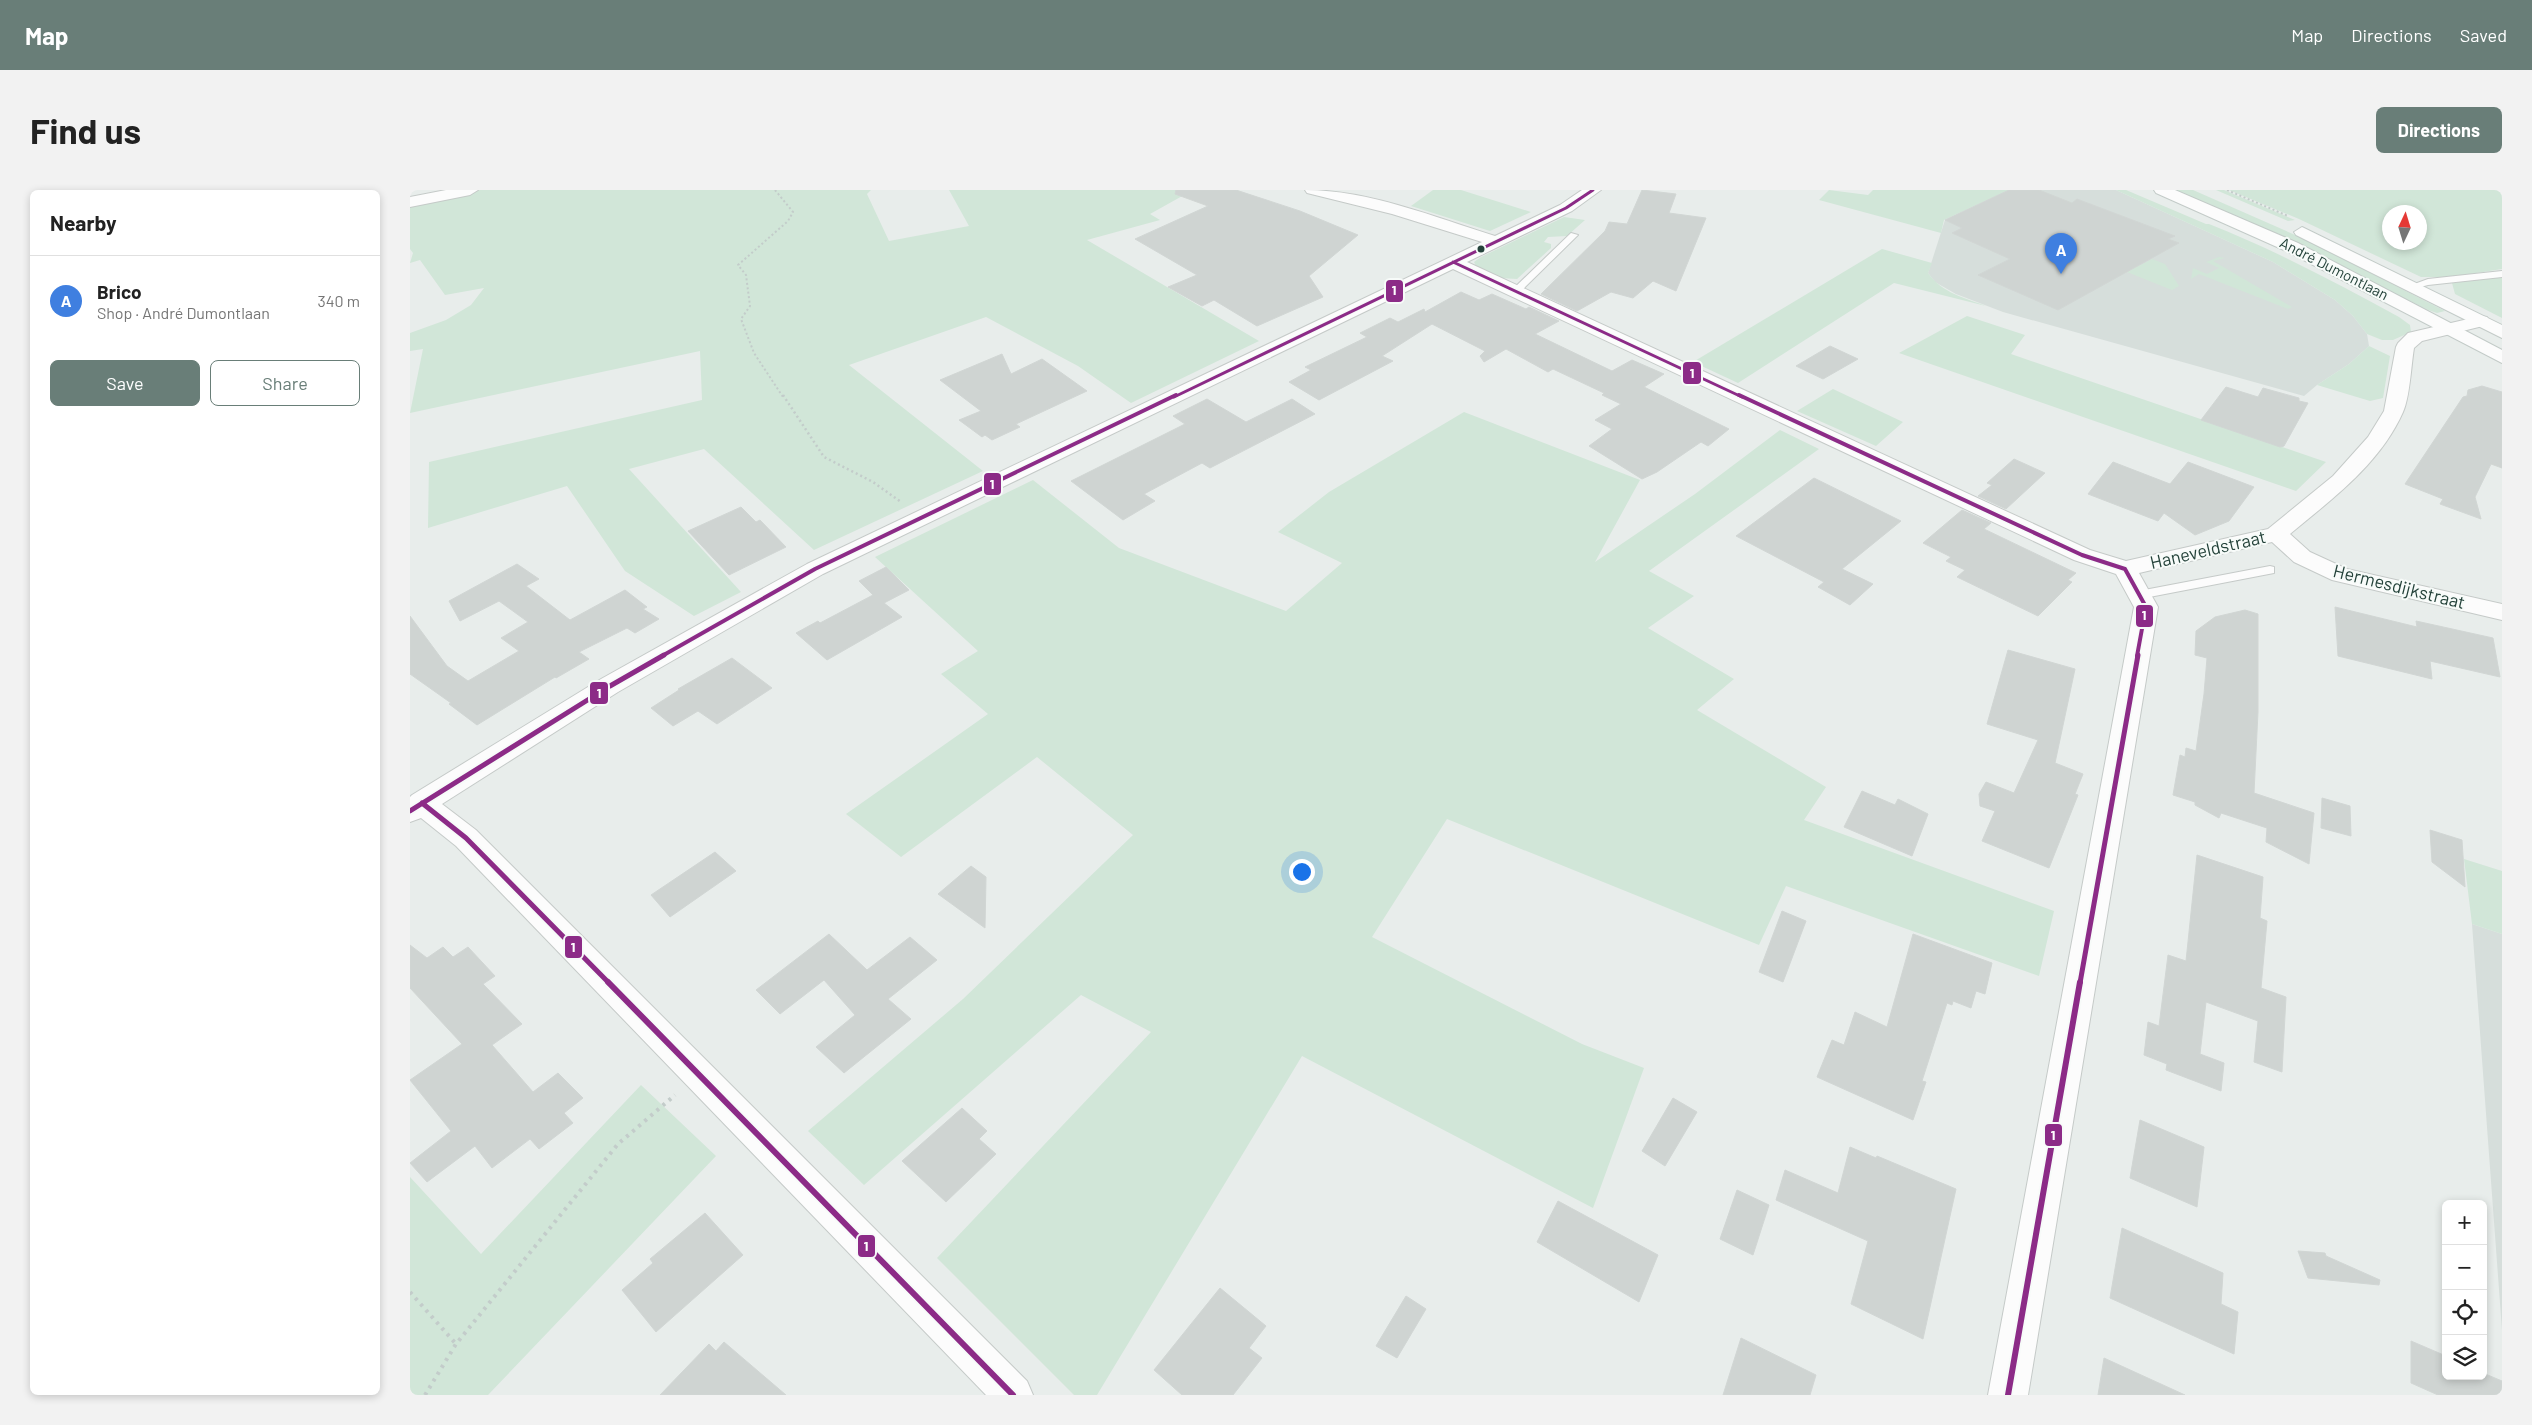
<!DOCTYPE html>
<html lang="en">
<head>
<meta charset="utf-8">
<style>
	body { margin:0; font-family:Barlow,sans-serif; background:#f2f2f2; color:#222 }
	.controls { position:absolute; right:15px; bottom:15px; display:grid; overflow:hidden; border-radius:8px; box-shadow:0 2px 8px #0003 }
	.controls button { width:45px; height:45px; display:grid; place-items:center; padding:0; border:0; border-bottom:1px solid #e0e0e0; background:#fff; color:#222; font:25px sans-serif }
	.compass { position:absolute; left:1972px; top:15px; width:45px; height:45px; border-radius:50%; background:#fff; box-shadow:0 2px 8px #0003; rotate:4deg }
	.you { position:absolute; left:891px; top:681px; width:18px; height:18px; margin:-12px; border:4px solid #fff; border-radius:50%; background:#1a73e8; box-shadow:0 0 0 8px #1a73e833 }
	.badge { display:grid; place-items:center; width:32px; height:32px; border-radius:50%; background:#697e78; color:#fff; font-size:16px; font-weight:700 }
	.pin { position:absolute; translate:-50% -41px; filter:drop-shadow(0 1px 2px #0008) }
	.pin::after { content:''; position:absolute; top:26px; width:18px; height:15px; background:inherit; clip-path:polygon(0 0,100% 0,50% 100%) }
	.list { margin:0; padding:0; list-style:none }
	h2 { display:flex; justify-content:space-between; align-items:center; height:65px; margin:0; padding:0 20px; font-size:21px }
	h2 small { font-size:16px; font-weight:400; color:#767676 }
	.list li { display:grid; grid-template-columns:32px 1fr auto; gap:15px; align-items:center; box-sizing:border-box; height:90px; padding:0 20px; border-top:1px solid #e0e0e0 }
	.list b { display:block; font-size:19px; white-space:nowrap }
	.list p { margin:0; font-size:16px; white-space:nowrap; color:#767676 }
	.list em { font-size:16px; font-style:normal; color:#767676 }
	.actions { display:flex; gap:10px; padding:15px 20px }
	.actions a { flex:1; padding:11px 0; border:1px solid #697e78; border-radius:8px; text-align:center; font-size:18px; color:#697e78 }
	.actions .main { background:#697e78; color:#fff }
	.icon { flex:none; width:28px; height:28px; fill:none; stroke:currentColor; stroke-width:2; stroke-linecap:round; stroke-linejoin:round }
	.map { position:relative; flex:none; width:2092px; height:1205px; overflow:hidden; border-radius:8px }
	header { display:flex; align-items:center; gap:30px; box-sizing:border-box; height:70px; padding:0 25px; background:#697e78; color:#fff }
	header strong { font-size:24px }
	nav { display:flex; gap:28px; margin-inline-start:auto; font-size:18px }
	.intro { display:flex; align-items:center; justify-content:space-between; box-sizing:border-box; height:120px; padding:0 30px }
	h1 { margin:0; font-size:35px }
	.button { padding:12px 22px; border-radius:8px; background:#697e78; color:#fff; font-size:18px; font-weight:700 }
	main { display:flex; gap:30px; padding:0 30px }
	aside { flex:1; background:#fff; border-radius:8px; box-shadow:0 2px 8px #0003 }
	.map>svg:first-child { display:block }
	.built { fill:#d6dedb }
	.green { fill:#d1e6d8; fill-rule:evenodd }
	.building { fill:#cfd4d2; stroke:#d1d6d4 }
	.lines { fill:none; stroke-linecap:round; stroke-linejoin:round }
	.lane-casing { stroke:#c5cac8; stroke-width:2 }
	.street-casing { stroke:#c5cac8; stroke-width:2 }
	.secondary-casing { stroke:#c3cbc8; stroke-width:2 }
	.path-far2 { stroke:#c3ccca; stroke-width:2; stroke-dasharray:2 2.5; stroke-linecap:butt }
	.path-far1 { stroke:#c3ccca; stroke-width:2.5; stroke-dasharray:2 3; stroke-linecap:butt }
	.path { stroke:#c3ccca; stroke-width:4; stroke-dasharray:3 5; stroke-linecap:butt }
	.lane { fill:#fcfcfc; fill-rule:evenodd }
	.street { fill:#fcfcfc; fill-rule:evenodd }
	.secondary { fill:#fcfcfc; fill-rule:evenodd }
	.bus-1-far3-casing { stroke:#f7fbf9; stroke-width:5.5 }
	.bus-1-far2-casing { stroke:#f7fbf9; stroke-width:7 }
	.bus-1-far1-casing { stroke:#f7fbf9; stroke-width:9 }
	.bus-1-casing { stroke:#f7fbf9; stroke-width:10 }
	.bus-1-far3 { stroke:#8c2b87; stroke-width:3 }
	.bus-1-far2 { stroke:#8c2b87; stroke-width:4 }
	.bus-1-far1 { stroke:#8c2b87; stroke-width:5 }
	.bus-1 { stroke:#8c2b87; stroke-width:6 }
	.bus-dot { fill:#24423a; stroke:#f7fbf9; stroke-width:2 }
	.labels { text-anchor:middle; stroke-width:4; stroke-linejoin:round; paint-order:stroke }
	.far-street-label { font-size:15px; fill:#24423a; stroke:#f7fbf9 }
	.street-label { font-size:18px; fill:#24423a; stroke:#f7fbf9 }
	.line-badge { stroke:#f7fbf9; stroke-width:2 }
	.badge-label { font-size:14px; text-anchor:middle; font-weight:bold; fill:#fff }
</style>
</head>
<body>
<header>
<strong>Map</strong>
<nav><a>Map</a><a>Directions</a><a>Saved</a></nav>
</header>
<div class="intro"><h1>Find us</h1><a class="button">Directions</a></div>
<main>
<aside>
<h2>Nearby<small></small></h2>
<ul class="list">
<li><span class="badge" style="background:#3f7fe0">A</span><div><b>Brico</b><p>Shop · André Dumontlaan</p></div><em>340 m</em></li>
</ul>
<div class="actions"><a class="main">Save</a><a>Share</a></div>
</aside>
<div class="map">
<svg width="2092" height="1205" viewBox="0 0 2092 1205">
	<rect width="100%" height="100%" fill="#e8edeb"/>
	<path class="built" d="M 1599,0 L 1706,0 L 1863,72 L 1925,110 L 1943,126 L 1957,144 L 1959,156 L 1939,174 L 1907,195 L 1894,206 L 1593,122 L 1546,104 L 1525,92 L 1518,83 L 1535,30 Z
		M 2062,734 L 2092,744 L 2092,1140 Z"/>
	<path class="green" d="M 70,0 L 461,0 L 457,4 L 479,51 L 559,36 L 539,0 L 783,0 L 740,24 L 750,30 L 677,50 L 849,151 L 721,213 L 668,176 L 576,127 L 439,175 L 573,281 L 404,360 L 294,259 L 219,279 L 331,402 L 284,426 L 215,381 L 157,296 L 18,338 L 19,272 L 292,210 L 290,161 L 0,223 L 13,159 L 0,161 L 0,143 L 36,130 L 61,115 L 74,98 L 35,105 L 10,70 L 0,73 L 3,63 L 0,59 L 0,14 Z
		M 1023,0 L 1051,0 L 1121,22 L 1080,41 L 1001,16 Z
		M 1419,0 L 1458,5 L 1463,0 L 1599,0 L 1534,30 L 1531,43 L 1409,10 Z
		M 1706,0 L 1716,0 L 1796,34 L 1799,34 C 1865,60 1927,93 1989,127 L 2000,135 L 2001,142 L 1983,150 L 1972,150 L 1957,144 L 1943,126 L 1925,110 L 1863,72 Z
		M 1764,0 L 1783,0 L 1892,48 L 2035,121 L 2027,123 L 2018,120 L 1846,35 Z
		M 1806,0 L 1814,0 L 1885,30 L 1878,31 Z
		M 1819,0 L 2092,0 L 2092,79 L 2041,87 L 2011,87 L 1889,29 ZM 1980,22 L 2010,22 L 2010,52 L 1980,52 Z
		M 1154,27 L 1175,30 L 1157,46 L 1138,47 L 1134,52 L 1141,54 L 1141,58 L 1107,89 L 1090,88 L 1066,76 L 1064,72 L 1071,67 Z
		M 1472,59 L 1522,73 L 1518,83 C 1532,103 1555,108 1576,116 L 1484,93 L 1328,193 L 1283,172 Z
		M 1809,67 L 1815,68 L 1803,71 L 1882,117 L 1878,119 L 1789,84 L 1781,89 L 1783,78 L 1797,84 L 1809,78 L 1796,72 Z
		M 1742,69 L 1755,74 L 1769,96 L 1762,100 L 1717,82 Z
		M 2092,86 L 2092,128 L 2045,104 L 2042,93 Z
		M 1557,126 L 1615,145 L 1601,164 L 1916,272 L 1886,301 L 1489,163 Z
		M 1959,156 L 1980,166 L 1973,208 L 1960,211 L 1907,195 L 1939,174 Z
		M 1423,199 L 1493,232 L 1466,256 L 1387,221 Z
		M 1054,222 L 1230,290 L 1185,372 L 1285,304 L 1370,240 L 1409,259 L 1239,381 L 1284,406 L 1238,438 L 1324,489 L 1287,520 L 1416,597 L 1394,630 L 1644,721 L 1629,786 L 1376,696 L 1349,755 L 1037,629 L 962,747 L 1172,854 L 1234,878 L 1183,1018 L 892,866 L 687,1205 L 664,1205 L 527,1068 L 741,842 L 671,805 L 454,995 L 398,941 L 553,809 L 723,645 L 627,567 L 491,667 L 436,624 L 578,524 L 531,484 L 568,461 L 465,367 L 623,290 L 709,358 L 876,421 L 932,373 L 868,342 L 919,302 Z
		M 2054,669 L 2092,681 L 2092,744 L 2062,734 Z
		M 231,895 L 306,966 L 78,1205 L 0,1205 L 0,987 L 71,1064 Z"/>
	<path class="building" d="M 766,0 L 826,0 L 890,21 L 948,45 L 899,86 L 913,107 L 847,136 L 804,110 L 792,116 L 758,97 L 787,85 L 725,49 L 798,16 L 765,4 Z
		M 1232,0 L 1266,4 L 1259,23 L 1296,28 L 1266,101 L 1243,91 L 1223,108 L 1201,102 L 1167,121 L 1131,104 L 1195,41 L 1199,32 L 1217,34 Z
		M 1599,0 L 1629,0 L 1662,13 L 1667,9 L 1765,46 L 1758,49 L 1769,53 L 1648,120 L 1568,85 L 1600,69 L 1542,43 L 1552,38 L 1535,30 Z
		M 1051,102 L 1069,110 L 1082,104 L 1116,119 L 1119,117 L 1149,131 L 1125,144 L 1202,181 L 1222,170 L 1254,184 L 1234,197 L 1319,239 L 1298,256 L 1291,252 L 1247,282 L 1232,289 L 1179,256 L 1202,239 L 1185,230 L 1211,214 L 1192,205 L 1194,203 L 1143,179 L 1138,182 L 1096,159 L 1074,172 L 1070,166 L 1075,161 L 1022,134 L 972,166 L 983,171 L 909,210 L 879,192 L 901,180 L 895,177 L 957,147 L 950,143 L 980,128 L 988,132 L 1014,119 L 1015,122 Z
		M 1420,156 L 1448,169 L 1413,189 L 1386,176 Z
		M 592,164 L 601,184 L 632,169 L 677,201 L 606,234 L 610,237 L 582,250 L 575,245 L 572,247 L 549,230 L 571,221 L 530,190 Z
		M 2072,196 L 2092,202 L 2092,278 L 2081,274 L 2065,307 L 2071,329 L 2030,314 L 2033,309 L 1995,294 L 2053,207 L 2057,206 L 2058,200 Z
		M 1816,197 L 1848,207 L 1853,198 L 1889,208 L 1889,211 L 1898,213 L 1874,256 L 1870,257 L 1791,230 Z
		M 797,209 L 836,232 L 882,209 L 905,224 L 800,278 L 792,273 L 734,304 L 745,311 L 713,330 L 661,291 L 775,234 L 763,226 Z
		M 1604,269 L 1635,283 L 1596,319 L 1568,306 L 1582,295 L 1577,293 Z
		M 1703,272 L 1760,294 L 1778,272 L 1844,297 L 1819,331 L 1785,345 L 1754,323 L 1748,331 L 1678,304 Z
		M 1404,288 L 1491,331 L 1432,379 L 1463,394 L 1440,415 L 1408,397 L 1414,392 L 1326,346 Z
		M 331,317 L 346,332 L 350,330 L 376,357 L 319,385 L 278,341 Z
		M 1552,320 L 1581,333 L 1574,339 L 1666,383 L 1658,390 L 1662,392 L 1628,426 L 1547,387 L 1555,380 L 1536,371 L 1541,367 L 1513,353 Z
		M 107,374 L 129,389 L 116,396 L 160,430 L 215,400 L 237,417 L 233,419 L 249,429 L 225,443 L 217,438 L 169,462 L 179,469 L 146,488 L 145,487 L 67,535 L 39,514 L 41,513 L 0,484 L 0,426 L 37,476 L 58,491 L 109,461 L 91,448 L 118,432 L 89,411 L 50,431 L 39,411 Z
		M 476,377 L 499,400 L 474,413 L 492,427 L 417,470 L 386,443 L 408,431 L 410,433 L 463,405 L 449,391 Z
		M 1925,417 L 2007,437 L 2006,431 L 2083,448 L 2090,487 L 2020,471 L 2022,489 L 1928,466 Z
		M 1835,420 L 1848,424 L 1848,522 L 1844,603 L 1904,623 L 1899,674 L 1856,652 L 1857,638 L 1811,623 L 1809,628 L 1785,615 L 1785,612 L 1763,605 L 1770,565 L 1775,567 L 1776,558 L 1786,561 L 1794,504 L 1797,468 L 1785,465 L 1786,441 L 1805,427 Z
		M 1598,460 L 1665,479 L 1645,573 L 1673,584 L 1665,604 L 1668,605 L 1639,678 L 1572,651 L 1585,621 L 1570,616 L 1569,604 L 1576,592 L 1604,603 L 1628,550 L 1577,534 Z
		M 322,468 L 362,498 L 307,534 L 288,521 L 263,536 L 241,518 L 269,500 L 268,499 Z
		M 1452,601 L 1485,615 L 1488,609 L 1518,624 L 1502,666 L 1434,637 Z
		M 1912,608 L 1940,616 L 1941,646 L 1911,638 Z
		M 2020,640 L 2052,650 L 2055,697 L 2022,672 Z
		M 305,662 L 326,681 L 260,727 L 241,705 Z
		M 1787,665 L 1853,687 L 1850,728 L 1857,731 L 1851,798 L 1876,807 L 1872,882 L 1844,872 L 1848,831 L 1796,812 L 1790,864 L 1814,873 L 1811,901 L 1756,880 L 1757,874 L 1734,865 L 1738,832 L 1749,836 L 1758,765 L 1776,771 Z
		M 561,676 L 576,687 L 575,738 L 528,704 Z
		M 1372,721 L 1396,731 L 1373,792 L 1349,782 Z
		M 419,744 L 457,780 L 500,747 L 527,770 L 478,809 L 501,829 L 434,883 L 406,857 L 445,825 L 414,790 L 370,824 L 346,800 Z
		M 1503,744 L 1582,773 L 1575,804 L 1566,801 L 1561,818 L 1543,811 L 1542,815 L 1537,813 L 1512,891 L 1516,892 L 1503,930 L 1407,887 L 1422,850 L 1434,855 L 1445,822 L 1477,837 Z
		M 0,755 L 17,768 L 33,757 L 43,767 L 58,757 L 85,786 L 73,794 L 112,834 L 82,855 L 123,902 L 148,883 L 173,908 L 154,923 L 163,933 L 129,959 L 120,949 L 82,978 L 65,956 L 17,992 L 0,973 L 41,941 L 0,890 L 52,854 L 0,798 Z
		M 1263,908 L 1287,922 L 1255,976 L 1232,961 Z
		M 552,918 L 577,941 L 569,949 L 586,964 L 536,1012 L 492,971 Z
		M 1730,930 L 1794,957 L 1787,1017 L 1720,988 Z
		M 1440,957 L 1466,968 L 1467,966 L 1546,999 L 1513,1149 L 1441,1114 L 1458,1051 L 1366,1010 L 1375,980 L 1428,1003 Z
		M 1327,1000 L 1359,1015 L 1343,1065 L 1310,1049 Z
		M 1148,1011 L 1248,1065 L 1229,1112 L 1127,1052 Z
		M 295,1023 L 333,1065 L 246,1142 L 212,1100 L 243,1073 L 240,1069 Z
		M 1712,1038 L 1813,1083 L 1811,1114 L 1828,1122 L 1824,1164 L 1700,1108 Z
		M 1888,1061 L 1915,1063 L 1916,1066 L 1970,1090 L 1969,1095 L 1898,1088 Z
		M 810,1098 L 856,1136 L 839,1158 L 852,1168 L 823,1205 L 772,1205 L 744,1180 Z
		M 996,1106 L 1016,1119 L 987,1168 L 966,1156 Z
		M 1331,1148 L 1406,1185 L 1400,1205 L 1313,1205 Z
		M 2001,1151 L 2036,1166 L 2036,1186 L 2073,1186 L 2073,1183 L 2092,1191 L 2092,1205 L 2028,1205 L 2001,1193 Z
		M 314,1152 L 376,1205 L 250,1205 L 299,1154 L 306,1161 Z
		M 1694,1168 L 1775,1205 L 1688,1205 Z"/>
	<g class="lines">
		<defs>
			<path id="lane" d="M 1161,43 L 1168,45 L 1108,104 L 1102,104 L 1102,100 Z
				M 2092,81 L 2092,87 L 2018,95 L 2003,99 L 1999,96 L 2018,89 Z
				M 1860,376 L 1864,377 L 1864,383 L 1729,409 L 1723,405 L 1729,401 Z"/>
			<path id="street" d="M 36,0 L 68,0 L 60,5 L 0,17 L 0,7 Z
				M 895,0 C 959,0 1024,27 1085,46 L 1150,15 L 1172,0 L 1191,0 L 1162,21 L 1057,72 L 1680,360 L 1716,371 L 1858,339 L 1923,286 L 1958,247 L 1974,221 L 1986,157 L 1988,153 L 1998,143 L 2071,126 L 2077,127 L 2080,131 L 2077,135 L 2012,151 L 2004,158 C 2001,176 2000,207 1993,222 C 1970,274 1922,309 1880,344 L 1900,362 L 1937,379 L 2092,414 L 2092,430 L 1922,390 L 1884,372 L 1862,352 L 1729,383 L 1748,417 L 1618,1205 L 1578,1205 L 1724,417 L 1706,384 L 1664,370 L 1043,79 L 413,384 L 208,502 L 32,614 L 66,640 L 617,1191 L 623,1205 L 576,1205 L 46,656 L 11,628 L 0,632 L 0,607 L 2,605 L 191,489 L 397,374 L 1072,52 L 982,24 L 897,3 Z"/>
			<path id="secondary" d="M 1744,0 L 1765,0 L 1888,53 L 2092,160 L 2092,173 L 1876,61 L 1746,3 Z
				M 1892,37 L 2092,135 L 2092,148 L 1886,45 L 1884,42 Z"/>
		</defs>
		<use href="#lane" class="lane-casing"/>
		<use href="#street" class="street-casing"/>
		<use href="#secondary" class="secondary-casing"/>
		<path class="path-far2" d="M 365,0 L 383,22 L 378,31 L 328,75 L 336,85 L 340,116 L 331,129 L 344,163 L 373,207
			M 1817,0 L 1878,26"/>
		<path class="path-far1" d="M 373,205 L 414,267 L 463,292 L 491,312"/>
		<path class="path" d="M 0,1102 L 46,1154
			M 15,1205 L 46,1154 L 208,954 L 265,905"/>
		<use href="#lane" class="lane"/>
		<use href="#street" class="street"/>
		<use href="#secondary" class="secondary"/>
		<defs>
			<path id="bus-1-far3" d="M 1043,72 L 1332,207
				M 764,207 L 1156,18 L 1183,0"/>
			<path id="bus-1-far2" d="M 1329,205 L 1672,365 L 1715,379 L 1736,417 L 1727,466
				M 252,466 L 405,379 L 766,205"/>
			<path id="bus-1-far1" d="M 12,613 L 56,648 L 199,793
				M 0,621 L 200,496 L 254,465
				M 1670,793 L 1728,465"/>
			<path id="bus-1" d="M 198,792 L 603,1205
				M 1598,1205 L 1670,792"/>
		</defs>
		<use href="#bus-1-far3" class="bus-1-far3-casing"/>
		<use href="#bus-1-far2" class="bus-1-far2-casing"/>
		<use href="#bus-1-far1" class="bus-1-far1-casing"/>
		<use href="#bus-1" class="bus-1-casing"/>
		<use href="#bus-1-far3" class="bus-1-far3"/>
		<use href="#bus-1-far2" class="bus-1-far2"/>
		<use href="#bus-1-far1" class="bus-1-far1"/>
		<use href="#bus-1" class="bus-1"/>
	</g>
	<circle class="bus-dot" cx="1071" cy="59" r="4.5"/>
	<g class="labels">
		<g class="far-street-label">
			<text transform="translate(1924 79) rotate(27)" y="5">André Dumontlaan</text>
		</g>
		<g class="street-label">
			<text transform="translate(1798 360) rotate(-13)" y="6">Haneveldstraat</text>
			<text transform="translate(1989 397) rotate(14)" y="6">Hermesdijkstraat</text>
		</g>
	</g>
	<g class="line-badge">
		<rect x="975" y="89" width="19" height="24" rx="5" fill="#8c2b87"/>
		<rect x="1272" y="171" width="20" height="24" rx="5" fill="#8c2b87"/>
		<rect x="573" y="282" width="19" height="24" rx="5" fill="#8c2b87"/>
		<rect x="1725" y="414" width="19" height="24" rx="5" fill="#8c2b87"/>
		<rect x="179" y="491" width="20" height="24" rx="5" fill="#8c2b87"/>
		<rect x="154" y="745" width="19" height="24" rx="5" fill="#8c2b87"/>
		<rect x="1634" y="933" width="19" height="24" rx="5" fill="#8c2b87"/>
		<rect x="447" y="1044" width="19" height="24" rx="5" fill="#8c2b87"/>
	</g>
	<g class="badge-label">
		<text x="984" y="105">1</text>
		<text x="1282" y="188">1</text>
		<text x="582" y="299">1</text>
		<text x="1734" y="430">1</text>
		<text x="189" y="508">1</text>
		<text x="163" y="762">1</text>
		<text x="1643" y="950">1</text>
		<text x="456" y="1061">1</text>
	</g>
</svg>
<div class="controls">
<button>+</button>
<button>−</button>
<button><svg class="icon" aria-label="locate" viewBox="0 0 24 24"><circle cx="12" cy="12" r="6"/><path d="M12 2v4M12 18v4M2 12h4M18 12h4"/></svg></button>
<button><svg class="icon" aria-label="layers" viewBox="0 0 24 24"><path d="M12 4l9 5-9 5-9-5zM3 14l9 5 9-5"/></svg></button>
</div>
<svg class="compass" viewBox="-18 -18 36 36"><path d="M0-13l5 13h-10z" fill="#e53935"/><path d="M0 13l5-13h-10z" fill="#767676"/></svg>
<div class="you"></div>
<div class="pin badge" style="left:1651px;top:84px;background:#3f7fe0">A</div>
</div>
</main>
</body>
</html>
